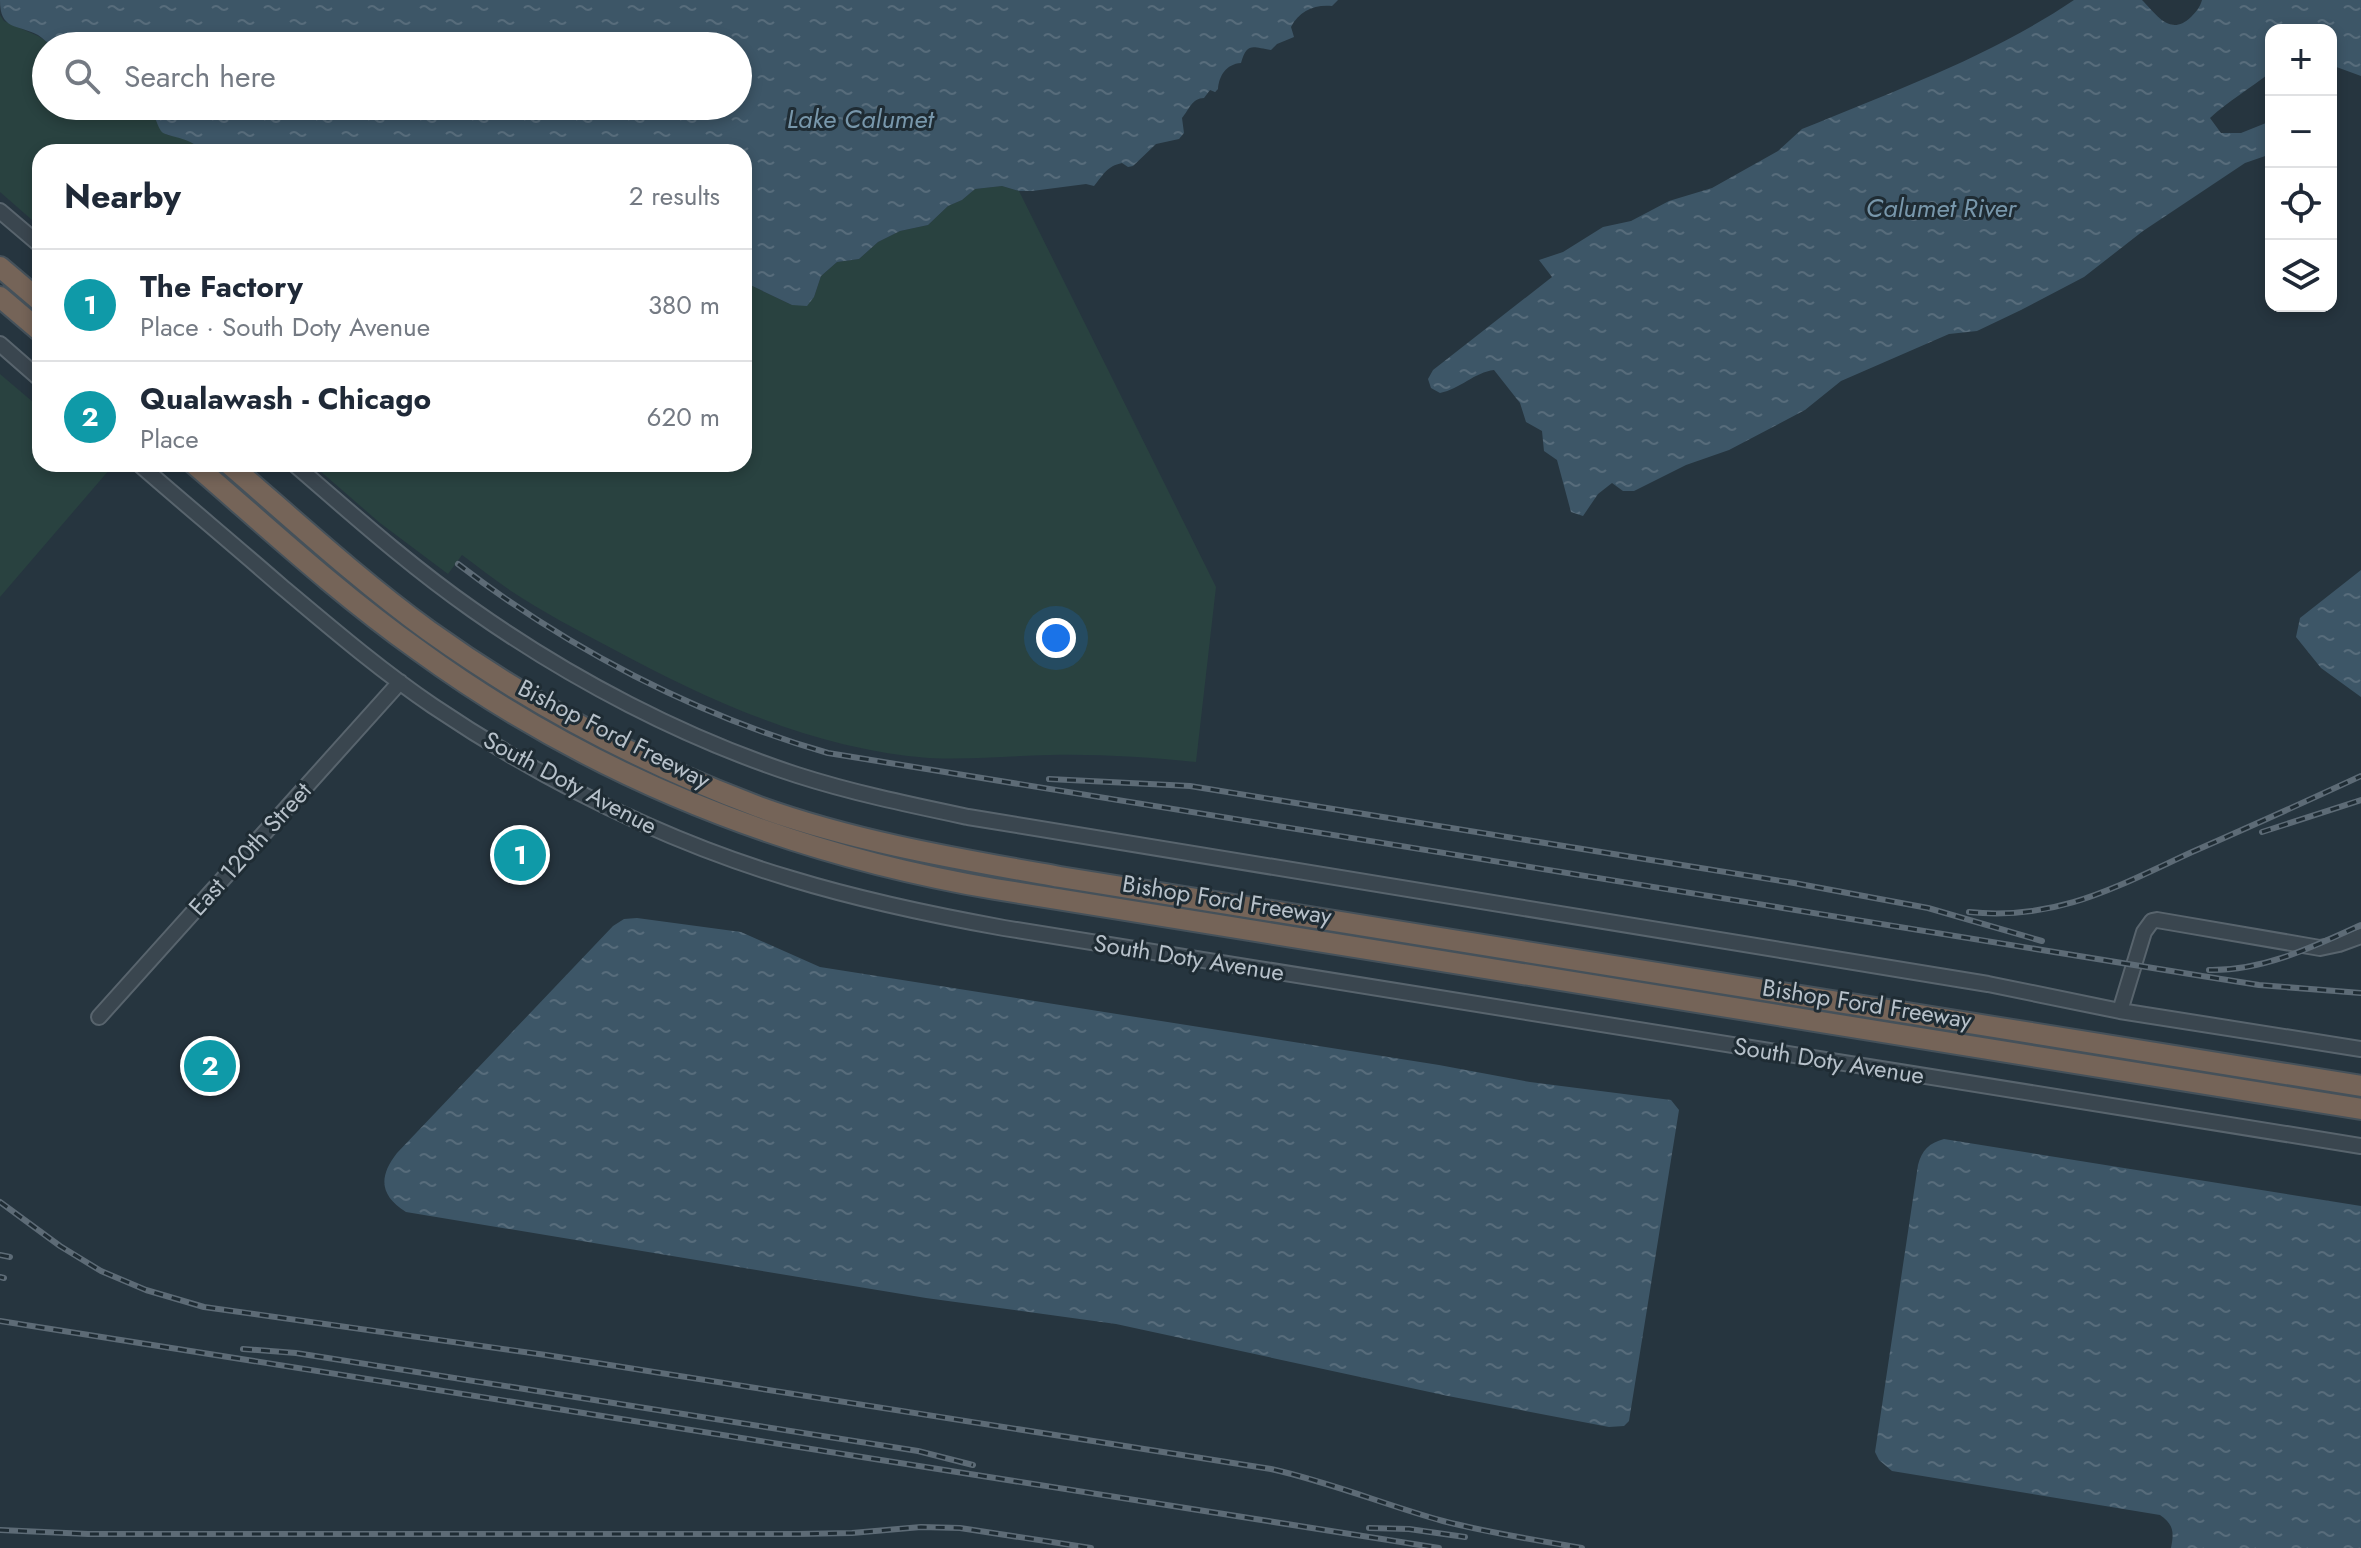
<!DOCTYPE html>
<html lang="en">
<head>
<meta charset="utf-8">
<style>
	body { margin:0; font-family:Jost,sans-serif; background:#f2f2f3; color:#1f2937 }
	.controls { position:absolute; right:24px; top:24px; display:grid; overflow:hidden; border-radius:16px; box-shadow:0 4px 12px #0003 }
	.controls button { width:72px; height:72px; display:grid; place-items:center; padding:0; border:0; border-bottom:2px solid #e0e1e3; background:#fff; color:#1f2937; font:40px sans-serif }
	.you { position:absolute; left:1056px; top:638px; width:28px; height:28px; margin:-20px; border:6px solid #fff; border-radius:50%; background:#1a73e8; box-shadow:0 0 0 12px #1a73e833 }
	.badge { display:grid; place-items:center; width:52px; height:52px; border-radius:50%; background:#ea580c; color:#fff; font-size:26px; font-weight:700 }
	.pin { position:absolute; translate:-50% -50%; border:4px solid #fff; box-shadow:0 2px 8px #0006 }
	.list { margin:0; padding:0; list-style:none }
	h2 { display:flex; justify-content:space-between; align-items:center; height:104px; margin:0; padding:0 32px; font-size:34px }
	h2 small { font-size:26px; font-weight:400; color:#747a83 }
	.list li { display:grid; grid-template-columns:52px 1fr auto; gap:24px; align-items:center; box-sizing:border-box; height:112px; padding:0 32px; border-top:2px solid #e0e1e3 }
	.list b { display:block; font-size:30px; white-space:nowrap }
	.list p { margin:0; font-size:26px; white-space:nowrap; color:#747a83 }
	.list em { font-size:26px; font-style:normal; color:#747a83 }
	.icon { flex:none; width:44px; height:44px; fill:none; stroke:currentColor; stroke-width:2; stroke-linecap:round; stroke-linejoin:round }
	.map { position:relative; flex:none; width:2361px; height:1548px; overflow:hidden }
	.search { position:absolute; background:#fff; box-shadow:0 4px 12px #0003; left:32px; top:32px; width:720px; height:88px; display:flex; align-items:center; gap:20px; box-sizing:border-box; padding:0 28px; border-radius:44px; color:#747a83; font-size:30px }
	.panel { position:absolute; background:#fff; box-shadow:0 4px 12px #0003; left:32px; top:144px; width:720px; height:328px; border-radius:24px }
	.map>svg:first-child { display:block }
	.green { fill:#294240 }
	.water { fill:url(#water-ripples) }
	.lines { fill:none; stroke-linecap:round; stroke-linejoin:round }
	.minor-casing { stroke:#58646d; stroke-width:18 }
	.highway-casing { stroke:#45515a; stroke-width:24 }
	.minor { stroke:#3a464f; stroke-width:14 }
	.highway { stroke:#756458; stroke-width:20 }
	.rail-casing { stroke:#5d6b76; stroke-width:6 }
	.rail { stroke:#1f2c34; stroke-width:3; stroke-dasharray:9; stroke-linecap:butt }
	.labels { text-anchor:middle; stroke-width:6; stroke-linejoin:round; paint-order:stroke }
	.street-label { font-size:24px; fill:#b7c1ca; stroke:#1f2c34 }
	.water-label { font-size:26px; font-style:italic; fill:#7897ab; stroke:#1f2c34 }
</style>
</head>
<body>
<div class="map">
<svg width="2361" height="1548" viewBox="0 0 2361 1548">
	<defs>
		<pattern id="water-ripples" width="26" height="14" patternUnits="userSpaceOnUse" patternTransform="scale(2)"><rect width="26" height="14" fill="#3d5667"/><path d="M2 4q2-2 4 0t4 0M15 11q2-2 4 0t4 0" fill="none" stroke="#576c7b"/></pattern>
	</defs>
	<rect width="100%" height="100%" fill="#26353f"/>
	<path class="green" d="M 0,15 L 4,21 L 38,36 L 54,46 L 46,46 L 46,106 L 131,106 L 155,118 L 167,135 C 182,137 193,140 203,152 L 40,152 L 40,227 L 0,192 Z
		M 1002,186 L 1019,191 L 1216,587 L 1196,762 C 1147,757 1099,754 1050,755 C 1010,756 970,760 929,758 C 817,750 709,701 611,648 C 577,630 543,612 511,591 C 494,579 478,567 462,555 L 448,574 L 380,523 L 312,464 L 744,464 L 744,282 L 792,305 L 814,297 L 821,276 L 837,262 L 859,259 L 878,242 L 900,231 L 928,225 L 948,206 L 962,200 L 975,189 Z
		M 0,374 L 40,408 L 40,464 L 104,464 L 110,469 L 0,597 Z"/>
	<path class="water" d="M 0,0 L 1338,0 L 1332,6 C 1315,4 1299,11 1291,27 L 1294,37 L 1277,44 L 1271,50 C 1252,47 1247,42 1241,63 C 1226,64 1219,76 1218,89 L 1215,92 L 1210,90 L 1204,98 C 1192,98 1189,110 1182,118 L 1184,133 L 1179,139 L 1156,144 L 1133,166 L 1128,167 L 1122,163 C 1107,166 1103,175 1094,186 L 1086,184 L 1032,191 L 1019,191 L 1002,186 L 975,189 L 962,200 L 948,206 L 928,225 L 900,231 L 878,242 L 859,259 L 837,262 L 821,276 L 814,297 L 807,306 L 792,305 L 744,282 L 744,152 L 203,152 C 189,135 166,138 161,131 C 158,127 157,122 155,118 L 131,106 L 738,106 L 738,46 L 54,46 C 47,43 44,39 38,35 C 16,24 0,30 0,0 Z
		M 2074,0 L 2142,0 C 2157,15 2170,37 2191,17 C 2197,11 2200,7 2202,0 L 2361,0 L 2361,76 L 2331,65 L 2331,30 L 2271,30 L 2271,72 C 2251,88 2228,101 2210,118 L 2221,133 L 2241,133 L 2271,121 L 2271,154 L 2245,163 L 2143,231 L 2084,277 L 2021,310 L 1977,331 L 1949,334 L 1841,381 L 1805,410 L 1729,450 L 1686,465 L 1634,491 L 1623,491 L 1612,483 L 1598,494 L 1583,516 L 1571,512 L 1557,460 L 1544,451 L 1542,431 L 1526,422 L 1520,403 L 1494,370 C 1475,372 1460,389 1440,393 L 1431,388 L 1428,379 L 1433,370 L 1552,277 L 1539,260 L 1563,252 L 1603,227 L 1631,221 L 1669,201 L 1712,188 L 1778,151 L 1802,129 C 1894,91 1991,56 2074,0 Z
		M 2361,570 L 2361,697 L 2321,668 L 2296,637 L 2300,618 Z
		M 637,918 L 741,932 L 820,967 L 1439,1065 L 1530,1082 L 1671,1100 L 1679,1110 L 1629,1421 L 1624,1426 L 1609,1427 L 1448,1396 L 1116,1324 L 926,1298 L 406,1212 C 380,1196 378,1177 397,1153 L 613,926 L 624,919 Z
		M 1944,1139 L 2361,1206 L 2361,1548 L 2171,1548 C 2174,1532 2174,1525 2160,1515 L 1892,1471 L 1879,1460 L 1875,1452 L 1918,1165 C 1922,1150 1929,1143 1944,1139 Z"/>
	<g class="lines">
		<defs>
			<path id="minor" d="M 0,211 L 40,245
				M 0,344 L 40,379
				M 139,464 C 186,505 234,545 281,586 C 331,628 380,670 433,706 C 543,780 664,841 792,879 C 861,900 932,915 1004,928 L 2361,1146
				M 294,464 C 352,514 410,566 473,610 C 571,679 683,738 797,775 C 853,793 911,805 968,817 L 1988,984 L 2120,1011 L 2361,1049
				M 2120,1011 L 2144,932 L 2152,921 L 2157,920 L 2320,948 L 2339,944 L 2361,936
				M 99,1017 L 400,682"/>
			<path id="highway" d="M 0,267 L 40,301
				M 0,297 L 40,331
				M 194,464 C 267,527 339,594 418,650 C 591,776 784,853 995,889 L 2361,1109
				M 229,464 C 294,520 359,580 429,631 C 531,704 642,763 759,807 C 856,842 959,859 1060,877 L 2361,1086"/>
		</defs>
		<use href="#minor" class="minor-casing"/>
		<use href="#highway" class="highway-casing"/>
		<use href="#minor" class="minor"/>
		<use href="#highway" class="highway"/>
		<defs>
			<path id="rail" d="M 458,564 C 567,648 695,715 828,753 L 2202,976 L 2259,985 L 2361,993
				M 1049,779 L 1190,786 L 1794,883 L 1928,908 L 2042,941
				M 2262,832 L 2361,800
				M 1969,912 C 2057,921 2116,887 2192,852 C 2249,827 2305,802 2361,776
				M 2209,970 C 2263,971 2313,947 2361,925
				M 0,1202 L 60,1246 L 101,1271 L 146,1290 L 204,1307 L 546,1355 L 1271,1469 C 1330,1482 1385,1505 1443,1521 C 1489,1533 1536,1540 1582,1548
				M 0,1255 L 10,1257
				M 0,1277 L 4,1278
				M 0,1321 L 1439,1548
				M 243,1349 L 296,1353 L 918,1451 L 973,1465
				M 1369,1528 L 1409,1529 L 1465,1537
				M 0,1530 L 88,1534 L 798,1534 L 852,1533 L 921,1527 L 960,1528 L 1091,1548"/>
		</defs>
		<use href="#rail" class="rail-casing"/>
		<use href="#rail" class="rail"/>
	</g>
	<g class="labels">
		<g class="street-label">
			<text transform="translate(614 734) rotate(27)" y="8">Bishop Ford Freeway</text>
			<text transform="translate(570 783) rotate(28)" y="8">South Doty Avenue</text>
			<text transform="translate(250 849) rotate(-48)" y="8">East 120th Street</text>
			<text transform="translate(1227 900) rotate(9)" y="8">Bishop Ford Freeway</text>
			<text transform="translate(1189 958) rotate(9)" y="8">South Doty Avenue</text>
			<text transform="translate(1867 1004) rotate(9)" y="8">Bishop Ford Freeway</text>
			<text transform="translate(1829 1061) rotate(9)" y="8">South Doty Avenue</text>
		</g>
		<g class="water-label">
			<text x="860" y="128">Lake Calumet</text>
			<text x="1941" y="217">Calumet River</text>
		</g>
	</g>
</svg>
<div class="controls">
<button>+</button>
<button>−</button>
<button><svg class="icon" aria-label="locate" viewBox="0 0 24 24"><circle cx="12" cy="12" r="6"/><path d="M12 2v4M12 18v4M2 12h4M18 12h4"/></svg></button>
<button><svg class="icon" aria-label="layers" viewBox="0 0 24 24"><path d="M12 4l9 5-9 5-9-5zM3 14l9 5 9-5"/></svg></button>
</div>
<div class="you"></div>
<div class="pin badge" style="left:520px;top:855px;background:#0f9aa8">1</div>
<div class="pin badge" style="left:210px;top:1066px;background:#0f9aa8">2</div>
<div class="search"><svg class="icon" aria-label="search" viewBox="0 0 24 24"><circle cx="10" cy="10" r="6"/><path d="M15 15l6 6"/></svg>Search here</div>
<section class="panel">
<h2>Nearby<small>2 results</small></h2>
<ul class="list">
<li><span class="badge" style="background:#0f9aa8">1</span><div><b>The Factory</b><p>Place · South Doty Avenue</p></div><em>380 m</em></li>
<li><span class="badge" style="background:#0f9aa8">2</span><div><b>Qualawash - Chicago</b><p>Place</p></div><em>620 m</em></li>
</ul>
</section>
</div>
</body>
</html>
